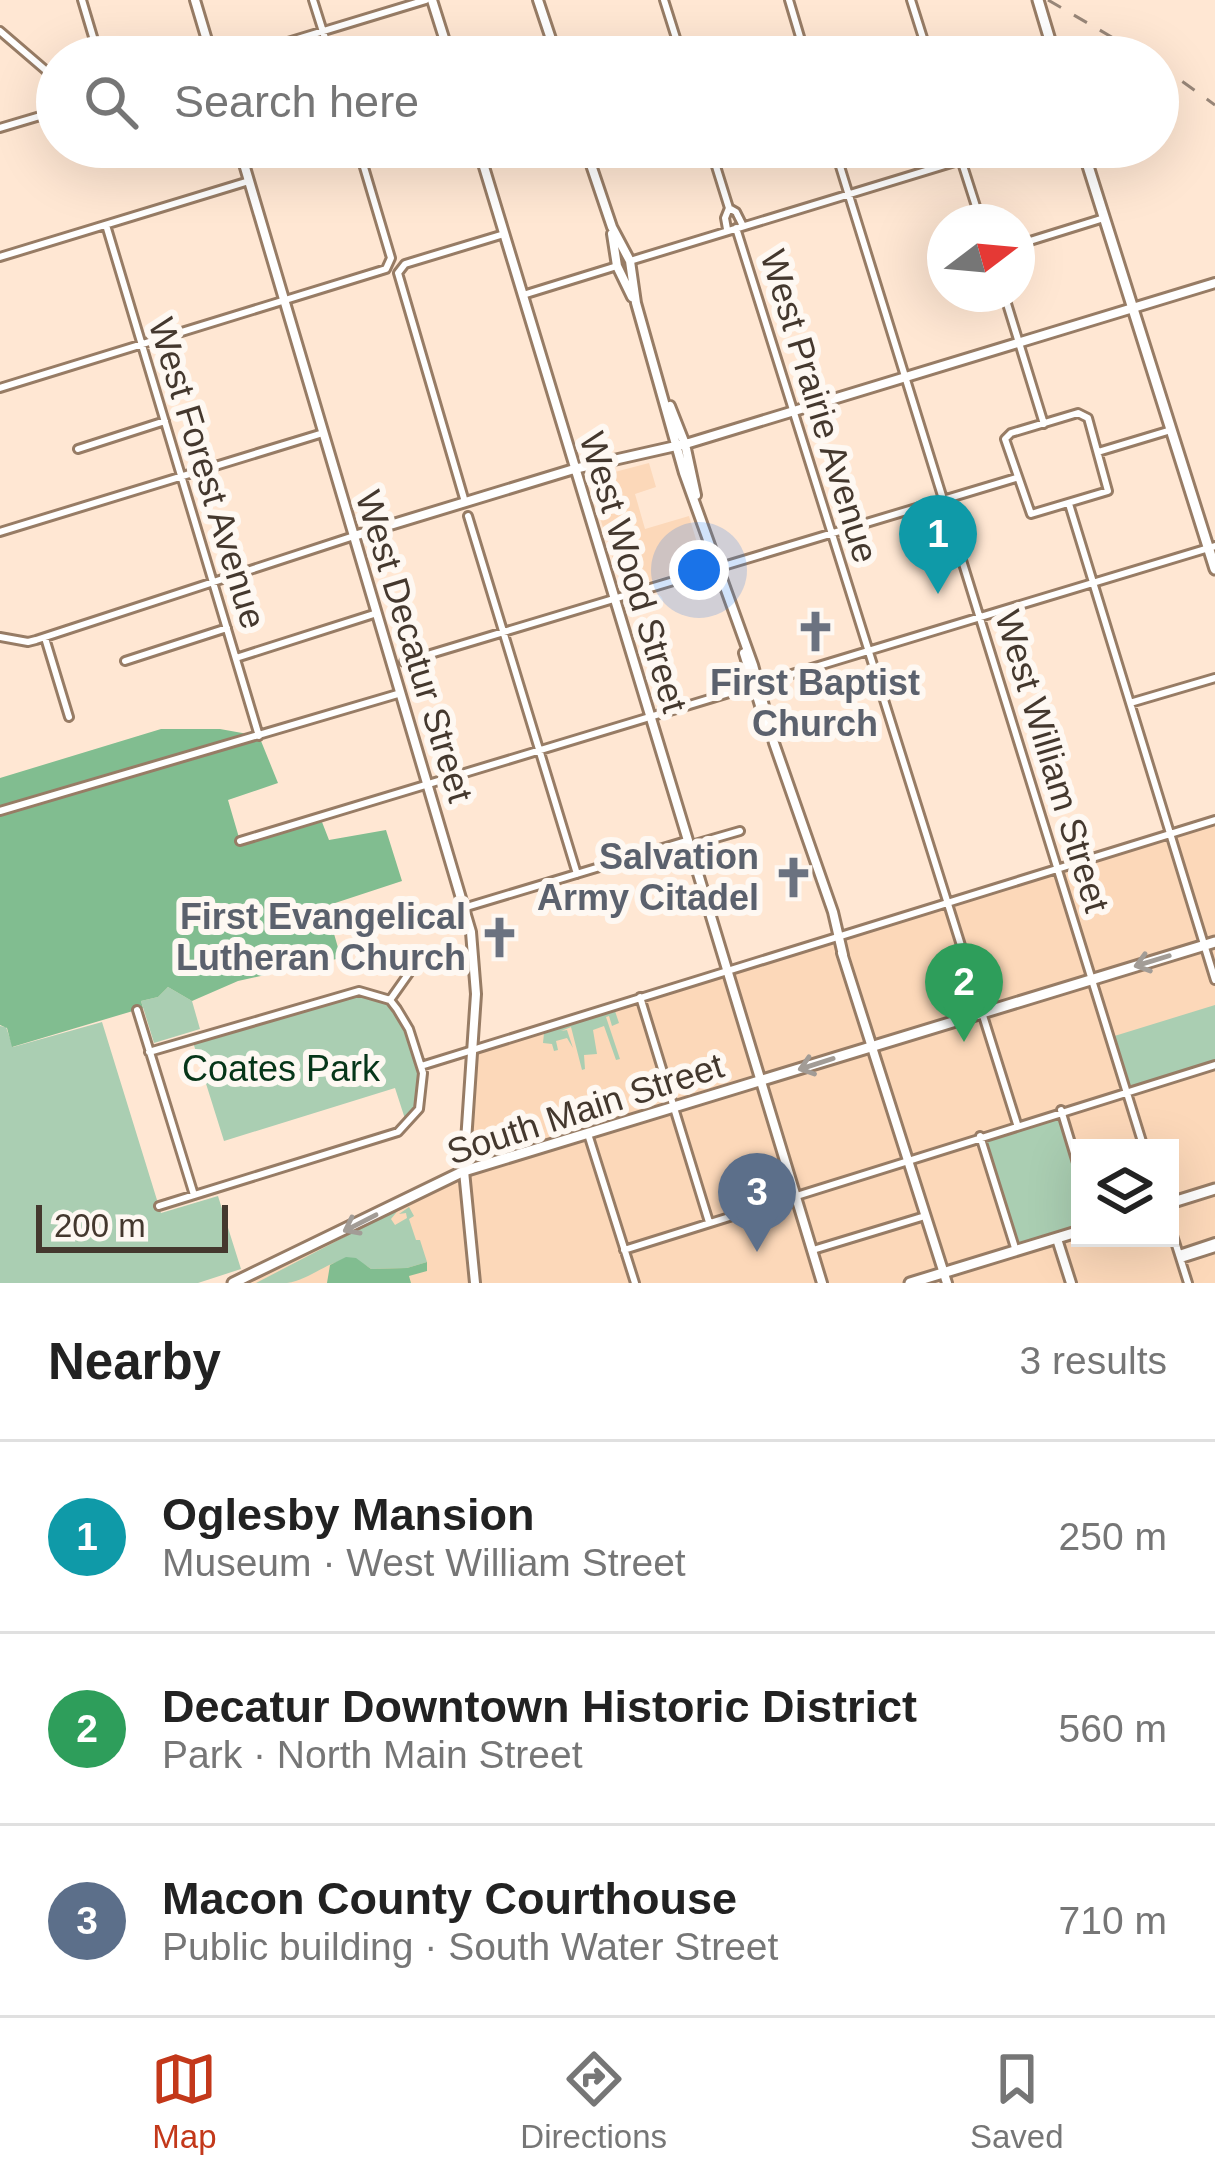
<!DOCTYPE html>
<html lang="en">
<head>
<meta charset="utf-8">
<style>
	body { margin:0; font-family:Helvetica,sans-serif; background:#f2f2f2; color:#222 }
	.controls { position:absolute; right:36px; bottom:36px; display:grid; overflow:hidden; border-radius:0px; box-shadow:0 12px 48px #0002 }
	.controls button { width:108px; height:108px; display:grid; place-items:center; padding:0; border:0; border-bottom:3px solid #e0e0e0; background:#fff; color:#222; font:60px sans-serif }
	.compass { position:absolute; left:927px; top:204px; width:108px; height:108px; border-radius:50%; background:#fff; box-shadow:0 12px 48px #0002; rotate:74deg }
	.scale { position:absolute; left:36px; bottom:30px; width:192px; box-sizing:border-box; padding-left:12px; border:6px solid #44382e; border-top:0; font-size:33px; line-height:42px; white-space:nowrap; color:#44382e; -webkit-text-stroke:9px #fef8f2; paint-order:stroke }
	.you { position:absolute; left:699px; top:570px; width:42px; height:42px; margin:-30px; border:9px solid #fff; border-radius:50%; background:#1a73e8; box-shadow:0 0 0 18px #1a73e833 }
	.badge { display:grid; place-items:center; width:78px; height:78px; border-radius:50%; background:#c3381a; color:#fff; font-size:39px; font-weight:700 }
	.pin { position:absolute; translate:-50% -99px; filter:drop-shadow(0 3px 6px #0008) }
	.pin::after { content:''; position:absolute; top:63px; width:42px; height:36px; background:inherit; clip-path:polygon(0 0,100% 0,50% 100%) }
	.list { margin:0; padding:0; list-style:none }
	h2 { display:flex; justify-content:space-between; align-items:center; height:156px; margin:0; padding:0 48px; font-size:51px }
	h2 small { font-size:39px; font-weight:400; color:#767676 }
	.list li { display:grid; grid-template-columns:78px 1fr auto; gap:36px; align-items:center; box-sizing:border-box; height:192px; padding:0 48px; border-top:3px solid #e0e0e0 }
	.list b { display:block; font-size:45px; white-space:nowrap }
	.list p { margin:0; font-size:39px; white-space:nowrap; color:#767676 }
	.list em { font-size:39px; font-style:normal; color:#767676 }
	.icon { flex:none; width:66px; height:66px; fill:none; stroke:currentColor; stroke-width:2; stroke-linecap:round; stroke-linejoin:round }
	.map { position:relative; flex:none; width:1215px; height:1283px; overflow:hidden }
	.search { position:absolute; background:#fff; box-shadow:0 12px 48px #0002; left:36px; right:36px; top:36px; height:132px; display:flex; align-items:center; gap:30px; box-sizing:border-box; padding:0 42px; border-radius:66px; color:#767676; font-size:45px }
	.sheet { height:732px; background:#fff }
	nav { display:flex; justify-content:space-around; align-items:center; box-sizing:border-box; height:168px; border-top:3px solid #e0e0e0; background:#fff; font-size:33px; color:#767676 }
	nav a { display:grid; justify-items:center; gap:6px }
	nav .on { color:#c3381a }
	.map>svg:first-child { display:block }
	.built { fill:#fcd8b9; fill-rule:evenodd }
	.green { fill:#aaceb2 }
	.forest { fill:#81bd90 }
	.lines { fill:none; stroke-linecap:round; stroke-linejoin:round }
	.street-casing { stroke:#977c65; stroke-width:12 }
	.secondary-casing { stroke:#977c65; stroke-width:14 }
	.primary-casing { stroke:#977c65; stroke-width:15 }
	.street { stroke:#fff; stroke-width:6 }
	.secondary { stroke:#fff; stroke-width:8 }
	.primary { stroke:#fff; stroke-width:9 }
	.rail { stroke:#988678; stroke-width:3; stroke-dasharray:15 15; stroke-linecap:butt }
	.oneway { stroke:#a29c96 }
	.labels { text-anchor:middle; stroke-width:12; stroke-linejoin:round; paint-order:stroke }
	.street-label { font-size:36px; fill:#44382e; stroke:#fef8f2 }
	.worship-label { font-size:36px; font-weight:bold; fill:#5b616d; stroke:#fef8f2; text-anchor:end }
	.park-label { font-size:36px; fill:#063619; stroke:#fef8f2 }
</style>
</head>
<body>
<div class="map">
<svg width="1215" height="1283" viewBox="0 0 1215 1283">
	<rect width="100%" height="100%" fill="#ffe7d3"/>
	<path class="built" d="M 649,463 L 656,487 L 635,494 L 645,529 L 689,516 L 704,566 L 622,589 L 588,479 Z
		M 1215,823 L 1215,1283 L 239,1283 L 467,1172 L 474,1052 ZM 1080,1148 L 1170,1148 L 1170,1238 L 1080,1238 Z"/>
	<path class="green" d="M 168,987 L 192,1001 L 200,1029 L 154,1043 L 141,1001 L 158,997 Z
		M 359,991 L 390,1000 L 404,1018 L 423,1073 L 423,1095 L 407,1125 L 395,1088 L 224,1141 L 192,1039 Z
		M 1215,1005 L 1215,1065 L 1126,1092 L 1108,1038 Z
		M 615,1011 L 619,1023 L 612,1026 L 609,1016 L 606,1017 L 620,1059 L 616,1060 L 604,1026 L 593,1030 L 597,1054 L 584,1055 L 585,1069 L 582,1070 L 571,1027 L 561,1031 L 567,1030 L 573,1048 L 567,1038 L 556,1041 L 558,1050 L 554,1051 L 552,1044 L 543,1043 L 544,1033 Z
		M 102,1022 L 161,1213 L 218,1196 L 241,1269 L 198,1283 L 0,1283 L 0,1026 L 6,1027 L 13,1047 Z
		M 1055,1118 L 1061,1122 L 1080,1193 L 1080,1225 L 1019,1243 L 985,1140 Z
		M 409,1207 L 414,1216 L 409,1219 L 416,1240 L 420,1240 L 427,1262 L 407,1268 L 371,1269 C 340,1244 320,1278 287,1283 C 278,1283 266,1283 256,1283 L 400,1208 L 391,1219 L 395,1225 L 407,1218 L 406,1213 L 399,1214 Z"/>
	<path class="forest" d="M 161,729 L 220,729 L 259,736 L 278,783 L 228,800 L 240,841 L 322,822 L 329,840 L 386,830 L 402,881 L 326,906 L 341,958 L 238,981 L 192,1001 L 168,987 L 158,997 L 141,1001 L 143,1008 L 12,1047 L 7,1028 L 0,1025 L 0,778 Z
		M 346,1257 L 356,1258 L 371,1269 L 407,1268 L 427,1262 L 427,1271 L 409,1276 L 411,1283 L 327,1283 L 330,1265 Z"/>
	<g class="lines">
		<defs>
			<path id="street" d="M 82,0 L 99,57
				M 313,0 L 331,57
				M 664,0 L 682,57
				M 789,0 L 806,57
				M 911,0 L 929,57
				M 0,31 L 57,80
				M 238,57 L 426,0
				M 0,128 L 57,111
				M 710,147 L 729,208 L 725,218 L 727,229
				M 834,147 L 1144,1148
				M 957,147 L 981,222
				M 729,208 L 736,212 L 743,226
				M 106,225 L 259,736
				M 736,228 L 1017,1124
				M 1017,245 L 1104,218
				M 0,257 L 249,181
				M 630,261 L 1004,147
				M 1004,294 L 1044,424
				M 523,295 L 617,266
				M 0,388 L 386,269 L 391,258 L 358,147
				M 1078,413 L 1088,418 L 1108,491 L 1031,514 L 1005,439 L 1011,433 Z
				M 78,449 L 165,421
				M 1098,452 L 1171,430
				M 465,502 L 398,273 L 405,264 L 504,234
				M 1069,504 L 1215,980
				M 468,516 L 577,874
				M 0,532 L 323,433
				M 0,637 L 28,642 L 36,640 L 354,536
				M 45,638 L 69,717
				M 236,658 L 377,613
				M 125,661 L 227,628
				M 404,662 L 1016,478
				M 1130,703 L 1215,678
				M 0,811 L 401,693
				M 240,841 L 1215,546
				M 688,846 L 740,831
				M 440,915 L 686,841
				M 640,997 L 709,1222
				M 390,1000 L 414,966
				M 137,1010 L 194,1195
				M 149,1052 L 359,991 L 390,1000 L 397,1009 L 409,1029 L 423,1073 L 419,1109 L 398,1132 L 159,1206
				M 421,1066 L 1215,820
				M 1061,1110 L 1080,1173
				M 588,1134 L 635,1283
				M 980,1136 L 1016,1251
				M 1170,1226 L 1188,1283
				M 624,1250 L 1215,1065
				M 813,1250 L 925,1216
				M 1179,1254 L 1215,1242
				M 1181,1259 L 1215,1248"/>
			<path id="secondary" d="M 195,0 L 212,57
				M 432,0 L 450,57
				M 538,0 L 557,57
				M 239,147 L 471,932 L 476,994 L 464,1171 L 475,1283
				M 478,147 L 822,1283
				M 585,147 L 612,227 L 630,261 L 636,303 L 684,473 L 753,665 L 774,743 L 833,912 L 843,955
				M 612,234 L 617,266 L 632,297
				M 670,406 L 685,444 L 696,495
				M 354,536 L 574,469 L 689,443 L 1215,283
				M 744,653 L 766,725
				M 842,953 L 947,1283
				M 1057,1239 L 1071,1283"/>
			<path id="primary" d="M 1038,0 L 1055,57
				M 1082,147 L 1215,569
				M 1170,1203 L 1215,1189
				M 233,1283 L 464,1171 L 1215,942
				M 910,1283 L 1080,1231"/>
		</defs>
		<use href="#street" class="street-casing"/>
		<use href="#secondary" class="secondary-casing"/>
		<use href="#primary" class="primary-casing"/>
		<use href="#street" class="street"/>
		<use href="#secondary" class="secondary"/>
		<use href="#primary" class="primary"/>
		<path class="rail" d="M 1048,0 L 1146,57
			M 1158,64 L 1215,105"/>
	</g>
	<defs><path id="oneway-shaft" d="M-6 0H5M1.5-3L5.5 0L1.5 3" fill="none" stroke-width="1.6" stroke-linecap="round" stroke-linejoin="round" transform="scale(3)"/></defs>
	<g class="oneway">
		<use href="#oneway-shaft" transform="translate(1152 961) rotate(163)"/>
		<use href="#oneway-shaft" transform="translate(816 1064) rotate(162)"/>
		<use href="#oneway-shaft" transform="translate(360 1223) rotate(153)"/>
	</g>
	<defs>
		<symbol id="church-bare" viewBox="-9 -9 18 18"><path d="M-1.2-6h2.4v3.5h3.3v2.4h-3.3V6h-2.4V-.1h-3.3v-2.4h3.3Z" fill="#6b7280" stroke="#fef8f2" stroke-width="2.5" paint-order="stroke"/></symbol>
	</defs>
	<g fill-rule="evenodd">
		<use href="#church-bare" x="786" y="602" width="59" height="59"/>
		<use href="#church-bare" x="764" y="848" width="59" height="59"/>
		<use href="#church-bare" x="470" y="908" width="59" height="59"/>
	</g>
	<g class="labels">
		<g class="street-label">
			<text transform="translate(820 406) rotate(73)" y="13">West Prairie Avenue</text>
			<text transform="translate(208 473) rotate(73)" y="13">West Forest Avenue</text>
			<text transform="translate(634 572) rotate(73)" y="13">West Wood Street</text>
			<text transform="translate(415 646) rotate(73)" y="13">West Decatur Street</text>
			<text transform="translate(1053 761) rotate(73)" y="13">West William Street</text>
			<text transform="translate(585 1108) rotate(-18)" y="13">South Main Street</text>
		</g>
		<g class="worship-label">
			<text x="815" y="695" text-anchor="middle">First Baptist<tspan x="815" dy="41">Church</tspan></text>
			<text x="759" y="869">Salvation<tspan x="759" dy="41">Army Citadel</tspan></text>
			<text x="466" y="929">First Evangelical<tspan x="466" dy="41">Lutheran Church</tspan></text>
		</g>
		<g class="park-label">
			<text x="281" y="1081">Coates Park</text>
		</g>
	</g>
</svg>
<div class="controls">
<button><svg class="icon" aria-label="layers" viewBox="0 0 24 24"><path d="M12 4l9 5-9 5-9-5zM3 14l9 5 9-5"/></svg></button>
</div>
<svg class="compass" viewBox="-18 -18 36 36"><path d="M0-13l5 13h-10z" fill="#e53935"/><path d="M0 13l5-13h-10z" fill="#767676"/></svg>
<div class="scale">200 m</div>
<div class="you"></div>
<div class="pin badge" style="left:938px;top:594px;background:#0f9aa8">1</div>
<div class="pin badge" style="left:964px;top:1042px;background:#2e9e5b">2</div>
<div class="pin badge" style="left:757px;top:1252px;background:#5c6f8a">3</div>
<div class="search"><svg class="icon" aria-label="search" viewBox="0 0 24 24"><circle cx="10" cy="10" r="6"/><path d="M15 15l6 6"/></svg>Search here</div>
</div>
<section class="sheet">
<h2>Nearby<small>3 results</small></h2>
<ul class="list">
<li><span class="badge" style="background:#0f9aa8">1</span><div><b>Oglesby Mansion</b><p>Museum · West William Street</p></div><em>250 m</em></li>
<li><span class="badge" style="background:#2e9e5b">2</span><div><b>Decatur Downtown Historic District</b><p>Park · North Main Street</p></div><em>560 m</em></li>
<li><span class="badge" style="background:#5c6f8a">3</span><div><b>Macon County Courthouse</b><p>Public building · South Water Street</p></div><em>710 m</em></li>
</ul>
</section>
<nav>
<a class="on"><svg class="icon" aria-label="map" viewBox="0 0 24 24"><path d="M3 6l6-2 6 2 6-2v14l-6 2-6-2-6 2zM9 4v14M15 6v14"/></svg>Map</a>
<a><svg class="icon" aria-label="directions" viewBox="0 0 24 24"><path d="M12 3l9 9-9 9-9-9zM9 14v-3h6M13 9l2 2-2 2"/></svg>Directions</a>
<a><svg class="icon" aria-label="saved" viewBox="0 0 24 24"><path d="M7 4h10v16l-5-4-5 4z"/></svg>Saved</a>
</nav>
</body>
</html>
